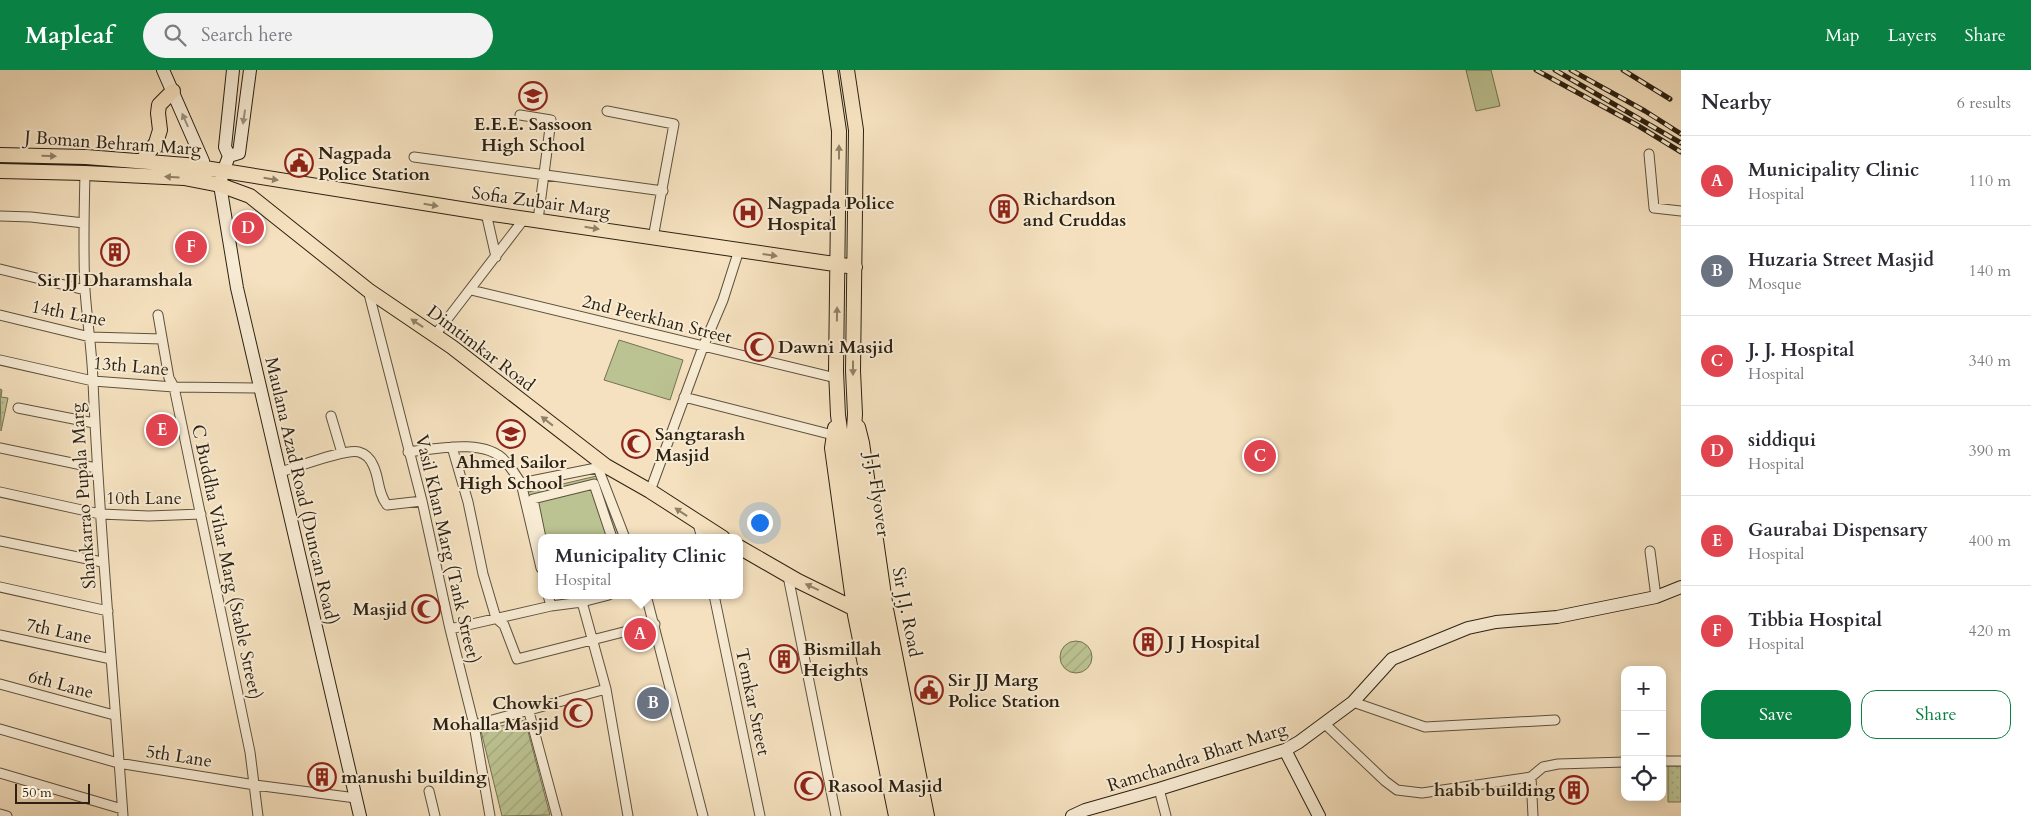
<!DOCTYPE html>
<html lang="en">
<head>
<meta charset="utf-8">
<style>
	body { margin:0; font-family:Cardo,serif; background:#f2f2f3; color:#2b2b33 }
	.controls { position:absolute; right:15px; bottom:15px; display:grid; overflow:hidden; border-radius:10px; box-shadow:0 2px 12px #0003 }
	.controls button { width:45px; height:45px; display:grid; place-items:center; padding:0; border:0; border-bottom:1px solid #e1e1e2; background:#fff; color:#2b2b33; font:25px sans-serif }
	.scale { position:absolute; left:15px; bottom:12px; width:75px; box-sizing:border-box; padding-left:5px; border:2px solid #2c2112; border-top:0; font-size:14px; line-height:18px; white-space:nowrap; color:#2c2112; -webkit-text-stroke:4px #f8ecd5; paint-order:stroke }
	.you { position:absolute; left:759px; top:452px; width:18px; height:18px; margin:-12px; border:4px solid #fff; border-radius:50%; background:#1a73e8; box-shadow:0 0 0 8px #1a73e833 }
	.badge { display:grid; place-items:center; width:32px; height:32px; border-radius:50%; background:#0b8043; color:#fff; font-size:16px; font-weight:700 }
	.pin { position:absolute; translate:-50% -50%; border:2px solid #fff; box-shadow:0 1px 5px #0006 }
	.popup { position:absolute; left:538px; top:464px; width:205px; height:65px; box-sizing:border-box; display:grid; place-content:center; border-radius:10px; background:#fff; filter:drop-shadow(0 1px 4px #0005); font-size:16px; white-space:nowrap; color:#7c7c81 }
	.popup b { font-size:19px; color:#2b2b33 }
	.popup::after { content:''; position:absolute; left:50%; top:100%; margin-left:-10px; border:10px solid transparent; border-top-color:#fff }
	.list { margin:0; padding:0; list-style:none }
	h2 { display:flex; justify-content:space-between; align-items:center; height:65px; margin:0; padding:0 20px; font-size:21px }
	h2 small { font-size:16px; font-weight:400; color:#7c7c81 }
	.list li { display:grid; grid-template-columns:32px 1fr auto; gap:15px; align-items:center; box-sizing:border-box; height:90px; padding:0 20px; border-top:1px solid #e1e1e2 }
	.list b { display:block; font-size:19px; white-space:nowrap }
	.list p { margin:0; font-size:16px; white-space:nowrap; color:#7c7c81 }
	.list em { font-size:16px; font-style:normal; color:#7c7c81 }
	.actions { display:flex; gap:10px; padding:15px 20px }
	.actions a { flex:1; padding:11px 0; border:1px solid #0b8043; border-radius:15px; text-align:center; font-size:18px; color:#0b8043 }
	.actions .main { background:#0b8043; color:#fff }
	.icon { flex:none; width:28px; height:28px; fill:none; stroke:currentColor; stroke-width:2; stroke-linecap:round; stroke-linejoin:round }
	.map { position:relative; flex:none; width:1681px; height:746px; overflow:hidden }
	header { display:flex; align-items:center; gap:30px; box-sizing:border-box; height:70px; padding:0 25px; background:#0b8043; color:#fff }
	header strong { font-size:24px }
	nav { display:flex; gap:28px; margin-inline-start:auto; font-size:18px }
	.search { width:350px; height:45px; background:#f2f2f3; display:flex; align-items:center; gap:12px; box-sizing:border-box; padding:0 18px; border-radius:28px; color:#7c7c81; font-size:19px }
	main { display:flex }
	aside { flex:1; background:#fff }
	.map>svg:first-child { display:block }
	.park { fill:url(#park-dots); stroke:#747252 }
	.garden { fill:url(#garden-furrows); stroke:#747252 }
	.pitch { fill:#bcc392; stroke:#747252 }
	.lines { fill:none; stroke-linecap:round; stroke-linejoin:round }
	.street-casing { stroke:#5e513d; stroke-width:11 }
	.secondary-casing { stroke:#2c2112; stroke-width:14 }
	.primary-casing { stroke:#2c2112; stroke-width:16 }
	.street { stroke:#f8ecd5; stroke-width:9 }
	.secondary { stroke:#f8ecd5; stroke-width:12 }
	.primary { stroke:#f5e1bf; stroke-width:14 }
	.rail-casing { stroke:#2c2112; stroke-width:5 }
	.rail { stroke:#f8ecd5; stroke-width:3; stroke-dasharray:9; stroke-linecap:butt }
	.oneway { fill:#9c917d }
	.oneway2 { fill:#908168 }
	.labels { text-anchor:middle; stroke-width:4; stroke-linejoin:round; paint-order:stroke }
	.poi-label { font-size:18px; font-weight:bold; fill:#2c2112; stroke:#f8ecd5; text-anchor:start }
	.street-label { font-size:18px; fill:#2c2112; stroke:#f8ecd5 }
</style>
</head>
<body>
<header>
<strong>Mapleaf</strong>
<div class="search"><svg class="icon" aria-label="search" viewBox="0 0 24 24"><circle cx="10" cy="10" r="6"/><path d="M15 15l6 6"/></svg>Search here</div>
<nav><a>Map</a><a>Layers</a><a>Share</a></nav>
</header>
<main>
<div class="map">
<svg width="1681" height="746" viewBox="0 0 1681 746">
	<defs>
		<pattern id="park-dots" width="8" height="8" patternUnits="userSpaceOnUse" patternTransform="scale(1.25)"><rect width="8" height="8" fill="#bcc392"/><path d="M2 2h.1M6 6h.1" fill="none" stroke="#a2a77d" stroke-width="1.8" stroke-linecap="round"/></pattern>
		<pattern id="garden-furrows" width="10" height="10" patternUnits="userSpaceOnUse" patternTransform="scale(1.25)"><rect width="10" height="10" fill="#bcc392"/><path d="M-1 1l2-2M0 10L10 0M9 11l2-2" fill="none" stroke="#a2a77d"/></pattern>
	</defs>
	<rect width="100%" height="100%" fill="#f5e1bf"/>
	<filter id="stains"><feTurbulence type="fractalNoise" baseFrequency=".004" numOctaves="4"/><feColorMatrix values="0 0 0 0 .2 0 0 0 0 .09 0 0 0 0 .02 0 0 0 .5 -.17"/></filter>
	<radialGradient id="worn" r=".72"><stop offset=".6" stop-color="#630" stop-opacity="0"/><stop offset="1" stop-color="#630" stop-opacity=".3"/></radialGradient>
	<path class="park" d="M 0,319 L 2,320 L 1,327 L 8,328 L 1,361 Z
		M 1668,696 L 1681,696 L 1681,732 L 1668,732 Z"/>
	<path class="garden" d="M1060 587a16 16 0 1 1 32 0a16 16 0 1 1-32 0Z
		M 525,650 L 550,745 L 502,746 L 481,661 Z"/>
	<path class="pitch" d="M 1466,0 L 1491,0 L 1500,36 L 1476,41 Z
		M 619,270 L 683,290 L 670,330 L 604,310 Z
		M 601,405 L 620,468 L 541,468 L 541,502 L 524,423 Z"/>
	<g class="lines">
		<defs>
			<path id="street" d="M 607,41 L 674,54 L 653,168
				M 520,45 L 551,50 L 538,150
				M 1649,84 L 1654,138 L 1681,141
				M 414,87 L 663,121
				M 85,103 C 84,142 83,181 85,220 C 87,250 92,281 93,311 C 99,456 113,601 123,746
				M 486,143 L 496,187
				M 0,146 L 31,147 L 84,153
				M 0,199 L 85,220
				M 368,220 L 422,431 L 450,559 L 474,655 L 490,746
				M 471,220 L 836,308
				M 0,245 L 90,267 L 162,269
				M 158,245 L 169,308 L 174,317 L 250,682 L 258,746
				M 435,265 L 524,149
				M 0,290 L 93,311 L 174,317 L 260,318
				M 684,327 L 833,365
				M 18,338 L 94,353
				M 331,346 L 342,383
				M 452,377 L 468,432 L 483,504 L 496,548 L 504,555 L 517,589 L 655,554
				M 0,378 L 96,398
				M 408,382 C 436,379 485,368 505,391 C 511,397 516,406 521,413 L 606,396
				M 598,398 L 625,468
				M 280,402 C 295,398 346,378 359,382 C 366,384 370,388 373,395 C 380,409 377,422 387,435 L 422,431
				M 521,413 L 541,498
				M 650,421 L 703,277 L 723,230 L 739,180
				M 0,422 L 100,444 L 149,446 L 201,444
				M 698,454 L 702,468
				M 541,468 L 533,429 L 594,414 L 612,468
				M 0,471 L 102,492
				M 1650,481 L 1656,527
				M 788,506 L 836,746
				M 0,517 L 108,541
				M 548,525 L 551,536
				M 646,525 L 703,746
				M 714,525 L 760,746
				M 582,532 L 606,619 L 628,746
				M 450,559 L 551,536 L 582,532 L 609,525
				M 0,565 L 111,589
				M 0,614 L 114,645
				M 1353,632 L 1425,657 L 1555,650
				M 529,642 L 557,746
				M 1325,654 L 1385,711 L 1397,720 L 1422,723 L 1531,707 L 1543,697 L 1558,694 L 1625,692
				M 474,655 L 606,619
				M 0,659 L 118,693 L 255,715 L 356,728
				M 1662,691 L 1681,691
				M 0,703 L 122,739
				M 1531,707 L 1533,746
				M 1159,719 L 1166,746
				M 429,721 L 435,746
				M 0,744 L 7,746"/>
			<path id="secondary" d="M 163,0 L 203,91 L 205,107
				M 233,0 L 225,77 L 229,86 L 223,102 L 220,115 L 237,218 L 360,746
				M 229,86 L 239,83 L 250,0
				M 1285,680 L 1319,746
				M 1072,746 L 1085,740 L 1159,719 L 1285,680 L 1299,672 L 1353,632 L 1392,589 L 1468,558 L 1496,552 L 1557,547 L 1656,527 L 1681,517"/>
			<path id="primary" d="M 830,0 L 839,61 L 836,301 L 838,345 L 865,543 L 906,746
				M 847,0 L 856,60 L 853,301 L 855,344 L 853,375 L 876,541 L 917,746
				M 0,85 L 86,87 L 186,95 L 486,143 L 855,197
				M 142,91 L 156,73 L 160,60 L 158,43 L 159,35 L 173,21
				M 0,101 L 85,103 L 184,108 L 220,115 L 250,126 L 368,220 L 452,277 L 606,396 L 650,421 L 723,468
				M 858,357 L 862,373 L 886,539 L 927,746
				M 835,358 L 832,378 L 855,545 L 896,746
				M 739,477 L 798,511 L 855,539"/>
		</defs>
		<use href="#street" class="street-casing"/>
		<use href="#secondary" class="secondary-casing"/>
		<use href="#primary" class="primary-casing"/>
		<use href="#street" class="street"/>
		<use href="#secondary" class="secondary"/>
		<use href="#primary" class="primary"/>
		<defs>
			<path id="rail" d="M 1536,0 L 1637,55 L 1681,82
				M 1555,0 L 1681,73
				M 1571,0 L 1645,41 L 1681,64
				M 1623,0 L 1670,29"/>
		</defs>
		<use href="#rail" class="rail-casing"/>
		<use href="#rail" class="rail"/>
	</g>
	<defs><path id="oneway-solid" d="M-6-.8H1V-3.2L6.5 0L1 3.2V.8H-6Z" transform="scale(1.25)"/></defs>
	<g class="oneway">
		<use href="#oneway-solid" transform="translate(244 47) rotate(98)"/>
		<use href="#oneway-solid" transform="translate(185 50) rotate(-114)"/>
	</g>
	<g class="oneway2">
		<use href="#oneway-solid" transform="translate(839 82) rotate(-90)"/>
		<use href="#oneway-solid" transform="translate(49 86) rotate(1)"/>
		<use href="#oneway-solid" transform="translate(172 107) rotate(-177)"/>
		<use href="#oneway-solid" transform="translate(271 109) rotate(9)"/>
		<use href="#oneway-solid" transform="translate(431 135) rotate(9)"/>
		<use href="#oneway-solid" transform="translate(592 158) rotate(9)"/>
		<use href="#oneway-solid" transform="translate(770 185) rotate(8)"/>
		<use href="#oneway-solid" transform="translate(837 244) rotate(-89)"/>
		<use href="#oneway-solid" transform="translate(417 253) rotate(-146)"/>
		<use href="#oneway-solid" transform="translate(853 298) rotate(90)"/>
		<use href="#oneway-solid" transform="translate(547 351) rotate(-142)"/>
		<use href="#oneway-solid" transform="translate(681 442) rotate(-146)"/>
		<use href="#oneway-solid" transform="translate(812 517) rotate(-155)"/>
	</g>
	<defs>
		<symbol id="school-ring" viewBox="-11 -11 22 22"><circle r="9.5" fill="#f8ecd5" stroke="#8f2418" stroke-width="1.5"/><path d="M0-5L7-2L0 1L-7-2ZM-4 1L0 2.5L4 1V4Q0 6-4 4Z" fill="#8f2418"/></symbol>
		<symbol id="civic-ring" viewBox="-11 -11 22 22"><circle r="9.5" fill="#f8ecd5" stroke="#8f2418" stroke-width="1.5"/><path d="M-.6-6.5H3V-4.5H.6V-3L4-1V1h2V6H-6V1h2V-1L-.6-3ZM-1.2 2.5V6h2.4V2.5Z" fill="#8f2418"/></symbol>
		<symbol id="building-ring" viewBox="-11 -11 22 22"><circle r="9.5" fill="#f8ecd5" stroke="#8f2418" stroke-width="1.5"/><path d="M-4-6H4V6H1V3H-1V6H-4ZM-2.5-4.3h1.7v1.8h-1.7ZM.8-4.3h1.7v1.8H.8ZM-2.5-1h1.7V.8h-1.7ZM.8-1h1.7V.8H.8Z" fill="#8f2418"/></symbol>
		<symbol id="hospital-ring" viewBox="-11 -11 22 22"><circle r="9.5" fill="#f8ecd5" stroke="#8f2418" stroke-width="1.5"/><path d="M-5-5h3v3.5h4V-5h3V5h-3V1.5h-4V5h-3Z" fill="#8f2418"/></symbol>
		<symbol id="mosque-ring" viewBox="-11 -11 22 22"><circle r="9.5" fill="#f8ecd5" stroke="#8f2418" stroke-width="1.5"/><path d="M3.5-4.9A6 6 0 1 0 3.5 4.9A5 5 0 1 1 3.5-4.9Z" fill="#8f2418"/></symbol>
	</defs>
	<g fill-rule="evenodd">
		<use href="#school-ring" x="517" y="10" width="32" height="32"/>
		<use href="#civic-ring" x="283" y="77" width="32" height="32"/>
		<use href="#building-ring" x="988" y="123" width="32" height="32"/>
		<use href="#hospital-ring" x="732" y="127" width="32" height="32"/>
		<use href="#building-ring" x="99" y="166" width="32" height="32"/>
		<use href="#mosque-ring" x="743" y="261" width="32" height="32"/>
		<use href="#school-ring" x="495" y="348" width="32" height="32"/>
		<use href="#mosque-ring" x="620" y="358" width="32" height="32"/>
		<use href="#mosque-ring" x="410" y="523" width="32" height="32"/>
		<use href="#building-ring" x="1132" y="556" width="32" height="32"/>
		<use href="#building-ring" x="768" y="573" width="32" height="32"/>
		<use href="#civic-ring" x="913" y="604" width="32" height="32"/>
		<use href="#mosque-ring" x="562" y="627" width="32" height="32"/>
		<use href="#building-ring" x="306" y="691" width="32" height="32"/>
		<use href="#mosque-ring" x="793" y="700" width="32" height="32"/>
		<use href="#building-ring" x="1558" y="704" width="32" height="32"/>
	</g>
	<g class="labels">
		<g class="poi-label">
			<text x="533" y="60" text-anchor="middle">E.E.E. Sassoon<tspan x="533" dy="21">High School</tspan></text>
			<text x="318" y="89">Nagpada<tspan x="318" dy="21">Police Station</tspan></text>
			<text x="1023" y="135">Richardson<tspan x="1023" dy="21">and Cruddas</tspan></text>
			<text x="767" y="139">Nagpada Police<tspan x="767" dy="21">Hospital</tspan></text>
			<text x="115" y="216" text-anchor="middle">Sir JJ Dharamshala</text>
			<text x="778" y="283">Dawni Masjid</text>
			<text x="655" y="370">Sangtarash<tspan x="655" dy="21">Masjid</tspan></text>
			<text x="511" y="398" text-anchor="middle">Ahmed Sailor<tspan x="511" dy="21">High School</tspan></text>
			<text x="407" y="545" text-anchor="end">Masjid</text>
			<text x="1167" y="578">J J Hospital</text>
			<text x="803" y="585">Bismillah<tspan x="803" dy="21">Heights</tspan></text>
			<text x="948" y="616">Sir JJ Marg<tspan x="948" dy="21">Police Station</tspan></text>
			<text x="559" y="639" text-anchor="end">Chowki<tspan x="559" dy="21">Mohalla Masjid</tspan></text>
			<text x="341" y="713">manushi building</text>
			<text x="828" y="722">Rasool Masjid</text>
			<text x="1555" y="726" text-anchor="end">habib building</text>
		</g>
		<g class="street-label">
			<text transform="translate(113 73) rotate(4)" y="6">J Boman Behram Marg</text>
			<text transform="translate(541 132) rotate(8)" y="6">Sofia Zubair Marg</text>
			<text transform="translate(69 243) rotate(11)" y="6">14th Lane</text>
			<text transform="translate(657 249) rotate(14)" y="6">2nd Peerkhan Street</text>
			<text transform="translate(481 278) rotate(37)" y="6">Dimtimkar Road</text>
			<text transform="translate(131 296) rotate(5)" y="6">13th Lane</text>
			<text transform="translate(302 421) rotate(77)" y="6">Maulana Azad Road (Duncan Road)</text>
			<text transform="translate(878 425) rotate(82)" y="6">J.J. Flyover</text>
			<text transform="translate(83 426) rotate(-94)" y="6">Shankarrao Pupala Marg</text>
			<text x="144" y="434">10th Lane</text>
			<text transform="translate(448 479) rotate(77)" y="6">Vasil Khan Marg (Tank Street)</text>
			<text transform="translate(227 492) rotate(78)" y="6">C Buddha Vihar Marg (Stable Street)</text>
			<text transform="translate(907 542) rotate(79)" y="6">Sir J.J. Road</text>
			<text transform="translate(59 561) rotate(12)" y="6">7th Lane</text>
			<text transform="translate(61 614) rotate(15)" y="6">6th Lane</text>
			<text transform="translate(753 632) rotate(78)" y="6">Temkar Street</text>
			<text transform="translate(179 686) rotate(9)" y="6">5th Lane</text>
			<text transform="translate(1197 687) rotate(-18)" y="6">Ramchandra Bhatt Marg</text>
		</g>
	</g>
	<rect width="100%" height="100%" filter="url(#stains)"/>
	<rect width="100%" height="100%" fill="url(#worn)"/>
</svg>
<div class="controls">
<button>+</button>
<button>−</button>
<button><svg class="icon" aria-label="locate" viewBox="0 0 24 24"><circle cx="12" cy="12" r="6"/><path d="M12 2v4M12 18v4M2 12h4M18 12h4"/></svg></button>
</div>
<div class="scale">50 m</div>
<div class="you"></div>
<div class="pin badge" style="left:640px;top:564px;background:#e0444e">A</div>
<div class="popup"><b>Municipality Clinic</b>Hospital</div>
<div class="pin badge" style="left:653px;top:633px;background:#6b7280">B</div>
<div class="pin badge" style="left:1260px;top:386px;background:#e0444e">C</div>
<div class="pin badge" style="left:248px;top:158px;background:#e0444e">D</div>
<div class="pin badge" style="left:162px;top:360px;background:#e0444e">E</div>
<div class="pin badge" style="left:191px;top:177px;background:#e0444e">F</div>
</div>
<aside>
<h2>Nearby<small>6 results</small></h2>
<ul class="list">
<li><span class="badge" style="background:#e0444e">A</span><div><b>Municipality Clinic</b><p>Hospital</p></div><em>110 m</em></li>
<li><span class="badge" style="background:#6b7280">B</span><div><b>Huzaria Street Masjid</b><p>Mosque</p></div><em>140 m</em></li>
<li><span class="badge" style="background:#e0444e">C</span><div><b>J. J. Hospital</b><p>Hospital</p></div><em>340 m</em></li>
<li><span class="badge" style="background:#e0444e">D</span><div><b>siddiqui</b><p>Hospital</p></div><em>390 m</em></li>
<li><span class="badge" style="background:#e0444e">E</span><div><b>Gaurabai Dispensary</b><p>Hospital</p></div><em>400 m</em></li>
<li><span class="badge" style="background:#e0444e">F</span><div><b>Tibbia Hospital</b><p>Hospital</p></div><em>420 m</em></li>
</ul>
<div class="actions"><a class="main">Save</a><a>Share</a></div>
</aside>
</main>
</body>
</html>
